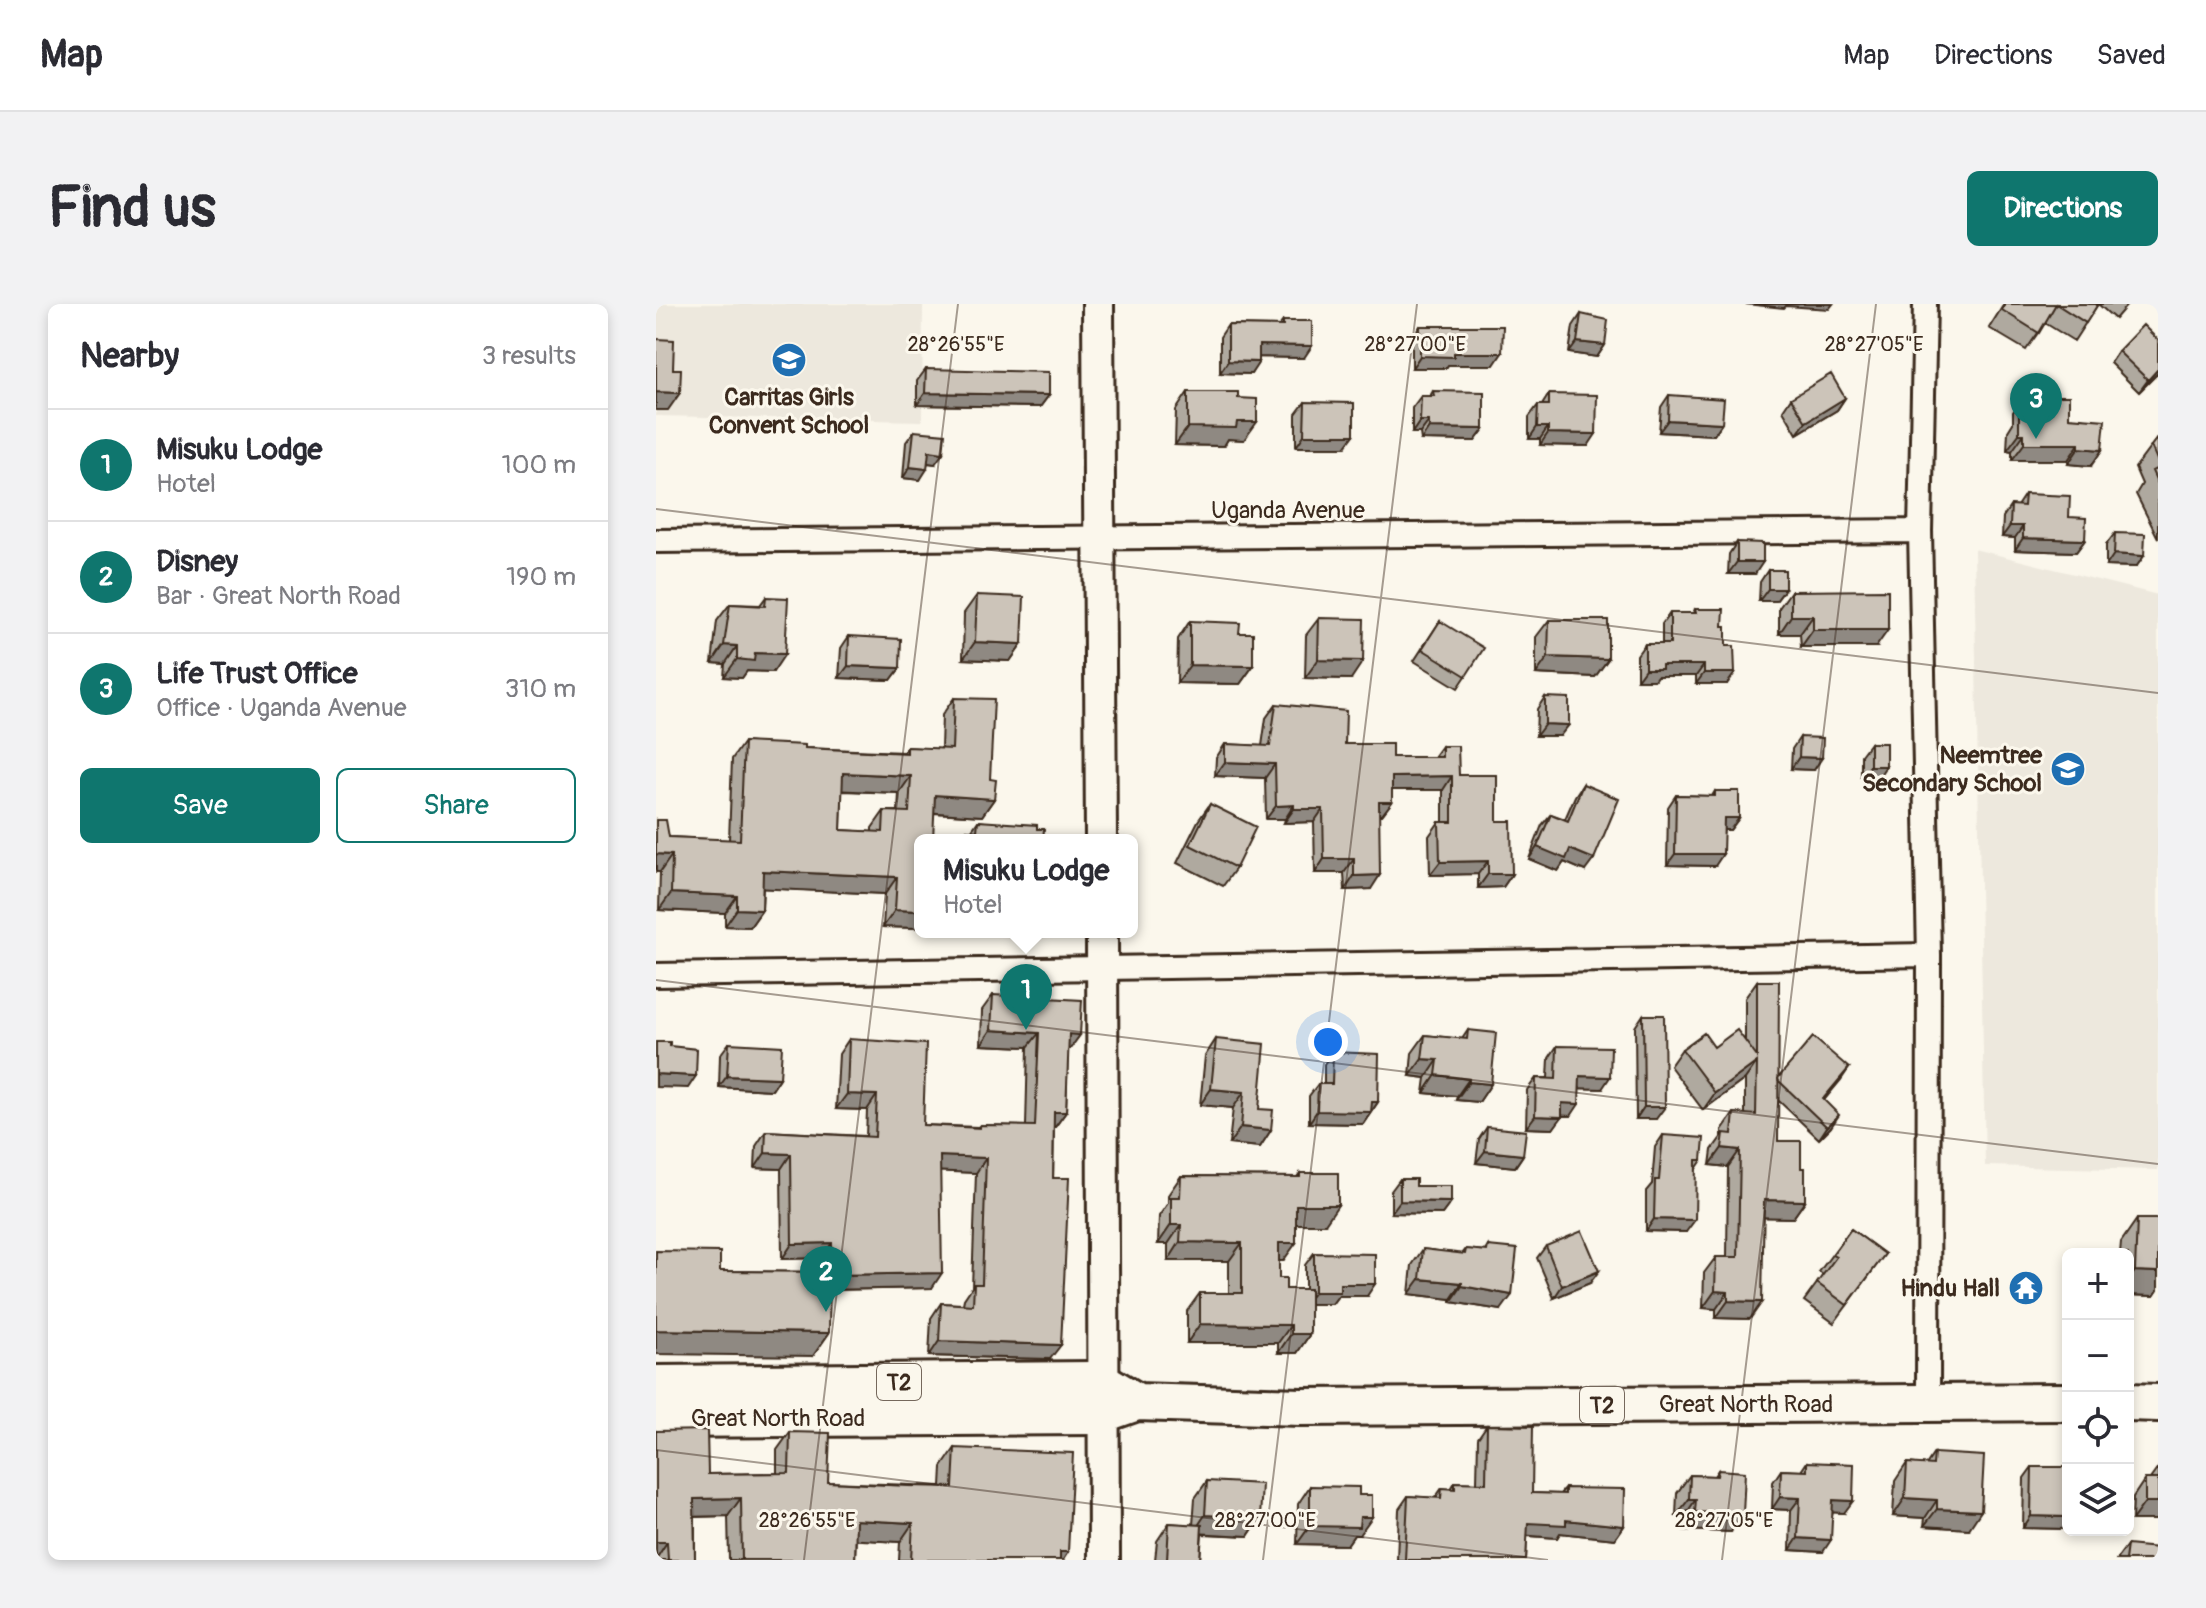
<!DOCTYPE html>
<html lang="en">
<head>
<meta charset="utf-8">
<style>
	body { margin:0; font-family:Pangolin,sans-serif; background:#f2f2f3; color:#2b2b33 }
	.controls { position:absolute; right:24px; bottom:24px; display:grid; overflow:hidden; border-radius:12px; box-shadow:0 4px 12px #0003 }
	.controls button { width:72px; height:72px; display:grid; place-items:center; padding:0; border:0; border-bottom:2px solid #e1e1e2; background:#fff; color:#2b2b33; font:40px sans-serif }
	.you { position:absolute; left:672px; top:738px; width:28px; height:28px; margin:-20px; border:6px solid #fff; border-radius:50%; background:#1a73e8; box-shadow:0 0 0 12px #1a73e833 }
	.badge { display:grid; place-items:center; width:52px; height:52px; border-radius:50%; background:#0f766e; color:#fff; font-size:26px; font-weight:700 }
	.pin { position:absolute; translate:-50% -66px; filter:drop-shadow(0 2px 4px #0008) }
	.pin::after { content:''; position:absolute; top:42px; width:28px; height:24px; background:inherit; clip-path:polygon(0 0,100% 0,50% 100%) }
	.popup { position:absolute; left:258px; top:530px; width:224px; height:104px; box-sizing:border-box; display:grid; place-content:center; border-radius:12px; background:#fff; filter:drop-shadow(0 2px 6px #0005); font-size:26px; white-space:nowrap; color:#7c7c81 }
	.popup b { font-size:30px; color:#2b2b33 }
	.popup::after { content:''; position:absolute; left:50%; top:100%; margin-left:-16px; border:16px solid transparent; border-top-color:#fff }
	.list { margin:0; padding:0; list-style:none }
	h2 { display:flex; justify-content:space-between; align-items:center; height:104px; margin:0; padding:0 32px; font-size:34px }
	h2 small { font-size:26px; font-weight:400; color:#7c7c81 }
	.list li { display:grid; grid-template-columns:52px 1fr auto; gap:24px; align-items:center; box-sizing:border-box; height:112px; padding:0 32px; border-top:2px solid #e1e1e2 }
	.list b { display:block; font-size:30px; white-space:nowrap }
	.list p { margin:0; font-size:26px; white-space:nowrap; color:#7c7c81 }
	.list em { font-size:26px; font-style:normal; color:#7c7c81 }
	.actions { display:flex; gap:16px; padding:24px 32px }
	.actions a { flex:1; padding:18px 0; border:2px solid #0f766e; border-radius:12px; text-align:center; font-size:28px; color:#0f766e }
	.actions .main { background:#0f766e; color:#fff }
	.icon { flex:none; width:44px; height:44px; fill:none; stroke:currentColor; stroke-width:2; stroke-linecap:round; stroke-linejoin:round }
	.map { position:relative; flex:none; width:1502px; height:1256px; overflow:hidden; border-radius:12px }
	header { display:flex; align-items:center; gap:48px; box-sizing:border-box; height:112px; padding:0 40px; background:#fff; border-bottom:2px solid #e1e1e2 }
	header strong { font-size:38px }
	nav { display:flex; gap:44px; margin-inline-start:auto; font-size:28px }
	.intro { display:flex; align-items:center; justify-content:space-between; box-sizing:border-box; height:192px; padding:0 48px }
	h1 { margin:0; font-size:56px }
	.button { padding:20px 36px; border-radius:12px; background:#0f766e; color:#fff; font-size:28px; font-weight:700 }
	main { display:flex; gap:48px; padding:0 48px }
	aside { flex:1; background:#fff; border-radius:12px; box-shadow:0 4px 12px #0003 }
	.map>svg:first-child { display:block }
	.built { fill:#ede8dd }
	.lines { fill:none; stroke-linecap:round; stroke-linejoin:round }
	.minor-casing { stroke:#3b2a1e; stroke-width:28 }
	.secondary-casing { stroke:#3b2a1e; stroke-width:36 }
	.trunk-casing { stroke:#3b2a1e; stroke-width:42 }
	.minor { stroke:#fbf7ec; stroke-width:22 }
	.secondary { stroke:#fbf7ec; stroke-width:30 }
	.trunk { stroke:#fbf7ec; stroke-width:36 }
	.wall { fill:#afa99f; stroke:#3b2a1e; stroke-width:2; fill-rule:evenodd }
	.shaded-wall { fill:#8f8982; stroke:#3b2a1e; stroke-width:2 }
	.building { fill:#ccc4b9; stroke:#3b2a1e; stroke-width:2; fill-rule:evenodd }
	.ticks { fill:none; stroke:#3b2a1e; stroke-width:2; stroke-opacity:0.45 }
	.labels { text-anchor:middle; stroke-width:6; stroke-linejoin:round; paint-order:stroke }
	.shield { fill:#fbf7ec; stroke:#75685c; stroke-width:2 }
	.shield-label { font-size:22px; font-weight:bold; fill:#3b2a1e }
	.poi-label { font-size:24px; font-weight:bold; fill:#3b2a1e; stroke:#fbf7ec; text-anchor:end }
	.street-label { font-size:24px; fill:#3b2a1e; stroke:#fbf7ec }
	.ticks-label { font-size:20px; text-anchor:middle; fill:#3b2a1e; stroke:#fbf7ec; stroke-width:6; stroke-linejoin:round; paint-order:stroke }
</style>
</head>
<body>
<header>
<strong>Map</strong>
<nav><a>Map</a><a>Directions</a><a>Saved</a></nav>
</header>
<div class="intro"><h1>Find us</h1><a class="button">Directions</a></div>
<main>
<aside>
<h2>Nearby<small>3 results</small></h2>
<ul class="list">
<li><span class="badge">1</span><div><b>Misuku Lodge</b><p>Hotel</p></div><em>100 m</em></li>
<li><span class="badge">2</span><div><b>Disney</b><p>Bar · Great North Road</p></div><em>190 m</em></li>
<li><span class="badge">3</span><div><b>Life Trust Office</b><p>Office · Uganda Avenue</p></div><em>310 m</em></li>
</ul>
<div class="actions"><a class="main">Save</a><a>Share</a></div>
</aside>
<div class="map">
<svg width="1502" height="1256" viewBox="0 0 1502 1256">
	<rect width="100%" height="100%" fill="#fbf7ec"/>
	<filter id="ink" filterUnits="userSpaceOnUse"><feTurbulence type="fractalNoise" baseFrequency=".0125" numOctaves="2"/><feDisplacementMap in="SourceGraphic" scale="16" xChannelSelector="R" yChannelSelector="G"/><feConvolveMatrix kernelMatrix="1 2 1 2 8 2 1 2 1" color-interpolation-filters="sRGB"/></filter>
	<g filter="url(#ink)">
		<path class="built" d="M 0,0 L 267,0 L 266,117 L 0,112 Z
			M 1318,245 L 1502,291 L 1502,866 L 1329,862 Z"/>
		<g class="lines">
			<defs>
				<path id="minor" d="M 1269,0 L 1264,227 L 1273,651 L 1272,1099
					M 0,237 L 1264,227
					M 0,671 L 1273,651"/>
				<path id="secondary" d="M 442,0 L 445,536
					M 446,628 L 448,1256"/>
				<path id="trunk" d="M 0,1080 L 438,1076 L 446,1077 L 481,1098
					M 1472,1098 L 1502,1099
					M 0,1115 L 441,1112 L 481,1098 L 645,1103 L 1412,1098"/>
			</defs>
			<use href="#minor" class="minor-casing"/>
			<use href="#secondary" class="secondary-casing"/>
			<use href="#trunk" class="trunk-casing"/>
			<use href="#minor" class="minor"/>
			<use href="#secondary" class="secondary"/>
			<use href="#trunk" class="trunk"/>
		</g>
		<path class="wall" d="M 1348,0 L 1472,0 L 1459,15 L 1442,0 L 1418,37 L 1389,19 L 1370,46 L 1333,24 Z
			M 925,10 L 949,41 L 941,53 L 913,49 L 917,22 Z
			M 627,17 L 648,54 L 603,53 L 595,70 L 564,69 L 564,33 L 572,21 L 623,22 Z
			M 764,22 L 838,61 L 792,61 L 790,64 L 756,64 L 756,34 Z
			M 1462,47 L 1502,69 L 1483,88 L 1454,59 Z
			M 270,65 L 393,91 L 384,103 L 261,101 L 261,77 Z
			M 777,87 L 828,125 L 819,137 L 765,136 L 764,129 L 756,129 L 756,104 L 765,92 L 774,92 Z
			M 532,88 L 582,94 L 588,136 L 572,135 L 568,142 L 519,141 L 520,106 Z
			M 893,90 L 932,142 L 884,141 L 884,135 L 873,135 L 873,113 L 882,101 L 886,101 Z
			M 1013,91 L 1066,119 L 1058,131 L 1003,128 L 1005,103 Z
			M 1368,92 L 1413,113 L 1435,162 L 1412,160 L 1412,156 L 1356,156 L 1356,147 L 1351,146 L 1352,127 L 1357,119 L 1357,108 Z
			M 1135,94 L 1189,94 L 1181,106 L 1141,130 L 1127,106 Z
			M 649,98 L 689,143 L 640,143 L 640,110 Z
			M 258,127 L 279,160 L 272,159 L 264,176 L 247,174 L 250,138 Z
			M 1502,133 L 1502,234 L 1480,190 L 1486,180 L 1479,164 Z
			M 1369,190 L 1413,213 L 1429,236 L 1420,248 L 1359,246 L 1359,234 L 1346,233 L 1347,213 L 1355,201 L 1361,202 Z
			M 1459,229 L 1488,252 L 1480,263 L 1450,262 L 1450,241 Z
			M 1081,238 L 1099,270 L 1072,270 L 1073,250 Z
			M 1112,266 L 1129,285 L 1120,297 L 1103,297 L 1104,278 Z
			M 1135,287 L 1220,343 L 1145,343 L 1144,330 L 1123,330 L 1123,304 Z
			M 321,291 L 366,340 L 354,357 L 307,355 L 308,309 Z
			M 110,293 L 117,368 L 91,367 L 86,374 L 68,373 L 69,360 L 56,359 L 61,317 L 74,300 L 104,301 Z
			M 1039,305 L 1067,322 L 1071,380 L 1040,380 L 1040,372 L 1001,372 L 998,376 L 981,376 L 981,351 L 989,340 L 1006,340 L 1006,320 L 1014,309 L 1037,309 Z
			M 663,314 L 695,375 L 649,374 L 650,331 Z
			M 893,316 L 952,355 L 939,373 L 880,370 L 880,333 Z
			M 534,317 L 583,329 L 597,362 L 584,380 L 521,379 L 522,335 Z
			M 784,317 L 810,372 L 802,384 L 758,357 Z
			M 193,332 L 244,364 L 235,376 L 183,374 L 185,344 Z
			M 889,393 L 904,432 L 880,432 L 881,405 Z
			M 298,394 L 334,475 L 338,495 L 326,512 L 278,509 L 262,624 L 227,623 L 229,590 L 107,584 L 106,606 L 94,623 L 69,622 L 69,609 L 3,606 L 4,568 L 0,568 L 0,516 L 13,533 L 73,536 L 76,455 L 88,438 L 149,444 L 248,448 L 251,443 L 285,445 L 286,411 ZM 186,487 L 243,489 L 242,507 L 228,507 L 216,524 L 216,528 L 185,526 Z
			M 620,400 L 689,440 L 736,453 L 778,453 L 786,442 L 803,471 L 841,517 L 856,570 L 847,583 L 822,584 L 822,570 L 774,571 L 773,532 L 783,518 L 787,518 L 787,486 L 736,486 L 736,498 L 726,511 L 723,511 L 715,585 L 689,586 L 688,569 L 659,569 L 658,518 L 628,519 L 629,515 L 610,515 L 609,474 L 559,472 L 560,454 L 569,440 L 606,442 L 610,414 Z
			M 1144,433 L 1158,466 L 1135,465 L 1136,445 Z
			M 1214,439 L 1222,474 L 1205,473 L 1205,451 Z
			M 927,480 L 929,567 L 908,558 L 902,567 L 873,555 L 886,521 L 895,510 L 909,515 L 919,492 Z
			M 1059,487 L 1083,514 L 1074,526 L 1068,526 L 1059,562 L 1011,561 L 1012,503 L 1020,491 L 1056,492 Z
			M 554,500 L 580,564 L 567,582 L 521,559 L 542,517 Z
			M 322,517 L 381,525 L 387,536 L 304,536 L 311,526 L 315,527 Z
			M 1101,677 L 1122,774 L 1193,764 L 1168,796 L 1175,823 L 1163,835 L 1122,796 L 1122,837 L 1145,864 L 1149,897 L 1137,914 L 1108,913 L 1094,1015 L 1060,1014 L 1060,1005 L 1047,1004 L 1048,969 L 1060,953 L 1071,953 L 1072,863 L 1054,861 L 1056,846 L 1066,832 L 1066,826 L 1078,809 L 1089,810 L 1089,775 L 1047,806 L 1014,762 L 1026,745 L 1058,743 L 1089,737 L 1089,694 Z
			M 337,691 L 424,731 L 412,745 L 410,808 L 399,823 L 398,823 L 394,1055 L 273,1052 L 275,1014 L 285,999 L 307,1000 L 308,995 L 316,983 L 320,869 L 284,867 L 276,984 L 173,986 L 173,1029 L 157,1052 L 64,967 L 166,968 L 166,954 L 126,955 L 125,865 L 99,864 L 100,842 L 110,827 L 210,832 L 211,806 L 180,805 L 183,750 L 193,735 L 267,821 L 322,823 L 324,821 L 370,822 L 372,743 L 325,741 L 326,706 Z
			M 987,711 L 1000,815 L 980,815 L 979,723 Z
			M 812,726 L 835,780 L 823,798 L 800,796 L 801,792 L 768,789 L 770,774 L 754,772 L 756,749 L 769,731 L 806,735 Z
			M 560,735 L 615,826 L 604,843 L 573,840 L 577,804 L 544,801 L 549,752 Z
			M 73,739 L 124,774 L 116,786 L 63,783 L 64,751 Z
			M 901,742 L 946,785 L 923,784 L 915,812 L 906,811 L 897,825 L 870,824 L 871,786 L 880,774 L 892,774 L 893,754 Z
			M 677,748 L 722,798 L 707,820 L 653,819 L 653,792 L 662,780 L 668,780 L 668,760 Z
			M 831,823 L 867,851 L 859,863 L 820,859 L 823,835 Z
			M 1007,831 L 1046,856 L 1040,865 L 1030,928 L 990,927 L 990,887 L 996,880 L 999,843 Z
			M 644,869 L 669,920 L 640,920 L 627,957 L 623,957 L 623,974 L 630,985 L 649,985 L 649,961 L 658,949 L 711,992 L 682,992 L 676,1000 L 654,1000 L 654,1030 L 641,1049 L 622,1049 L 622,1039 L 531,1039 L 531,1007 L 544,989 L 573,989 L 573,957 L 512,957 L 512,940 L 502,940 L 503,912 L 512,899 L 512,891 L 525,872 L 641,873 Z
			M 744,875 L 760,882 L 795,898 L 786,910 L 735,909 L 735,887 Z
			M 1481,915 L 1502,915 L 1502,986 L 1498,992 L 1472,991 L 1472,950 L 1464,950 L 1465,938 Z
			M 1195,925 L 1229,950 L 1178,1019 L 1148,997 L 1167,971 L 1163,968 Z
			M 832,942 L 845,1006 L 795,998 L 795,995 L 753,990 L 756,961 L 767,945 L 806,950 L 810,945 L 829,947 Z
			M 890,942 L 934,979 L 898,994 L 881,954 Z
			M 831,1121 L 876,1189 L 904,1190 L 909,1184 L 968,1222 L 959,1235 L 904,1229 L 901,1234 L 871,1232 L 870,1256 L 741,1256 L 743,1205 L 752,1192 L 779,1194 L 786,1184 L 795,1185 L 799,1178 L 821,1179 L 822,1134 Z
			M 0,1127 L 52,1170 L 121,1169 L 121,1146 L 134,1128 L 172,1178 L 285,1182 L 286,1163 L 299,1144 L 407,1256 L 243,1256 L 244,1238 L 200,1235 L 199,1256 L 73,1256 L 72,1212 L 39,1213 L 39,1256 L 0,1256 Z
			M 1278,1149 L 1313,1225 L 1268,1222 L 1269,1214 L 1237,1212 L 1239,1177 L 1251,1159 L 1270,1161 Z
			M 1151,1158 L 1188,1209 L 1177,1208 L 1167,1248 L 1134,1246 L 1135,1206 L 1116,1205 L 1117,1178 L 1125,1166 L 1145,1167 Z
			M 1376,1163 L 1412,1163 L 1412,1225 L 1367,1224 L 1368,1174 Z
			M 1502,1164 L 1502,1216 L 1476,1216 L 1477,1193 L 1489,1175 L 1494,1175 Z
			M 1062,1166 L 1075,1228 L 1027,1226 L 1028,1213 L 1020,1212 L 1021,1189 L 1034,1171 L 1058,1172 Z
			M 551,1177 L 604,1214 L 592,1232 L 546,1230 L 544,1256 L 499,1256 L 501,1237 L 513,1219 L 537,1221 L 539,1194 Z
			M 654,1182 L 703,1231 L 698,1231 L 691,1241 L 641,1240 L 642,1200 Z
			M 1471,1241 L 1502,1256 L 1460,1256 Z"/>
		<path class="shaded-wall" d="M 1089,0 L 1177,0 L 1173,5 L 1130,2 L 1128,4 Z
			M 921,38 L 949,41 L 941,53 L 913,49 Z
			M 603,41 L 656,42 L 648,54 L 595,53 Z
			M 798,49 L 846,49 L 838,61 L 792,61 L 790,64 L 756,64 L 764,52 Z
			M 572,57 L 603,58 L 595,70 L 564,69 Z
			M 1502,65 L 1502,69 L 1483,88 L 1492,76 Z
			M 0,88 L 24,89 L 12,106 L 0,106 Z
			M 269,89 L 393,91 L 384,103 L 261,101 Z
			M 1189,94 L 1181,106 L 1141,130 L 1150,118 Z
			M 1012,116 L 1066,119 L 1058,131 L 1003,128 Z
			M 764,117 L 773,117 L 764,129 L 756,129 Z
			M 581,118 L 601,118 L 588,136 L 572,135 L 568,142 L 519,141 L 532,123 Z
			M 881,123 L 892,123 L 884,135 L 873,135 Z
			M 773,124 L 828,125 L 819,137 L 765,136 Z
			M 892,129 L 940,130 L 932,142 L 884,141 Z
			M 1363,130 L 1368,130 L 1356,147 L 1351,146 Z
			M 648,131 L 698,131 L 689,143 L 640,143 Z
			M 1368,140 L 1423,140 L 1412,156 L 1356,156 Z
			M 1423,144 L 1446,146 L 1435,162 L 1412,160 Z
			M 273,147 L 287,149 L 279,160 L 266,158 Z
			M 254,163 L 271,165 L 264,176 L 247,174 Z
			M 1354,222 L 1367,222 L 1359,234 L 1346,233 Z
			M 1367,234 L 1429,236 L 1420,248 L 1359,246 Z
			M 1458,250 L 1488,252 L 1480,263 L 1450,262 Z
			M 1081,258 L 1107,258 L 1099,270 L 1072,270 Z
			M 1112,285 L 1129,285 L 1120,297 L 1103,297 Z
			M 1135,312 L 1157,312 L 1144,330 L 1123,330 Z
			M 1157,326 L 1232,326 L 1220,343 L 1145,343 Z
			M 319,338 L 366,340 L 354,357 L 307,355 Z
			M 68,341 L 81,342 L 69,360 L 56,359 Z
			M 99,349 L 129,350 L 117,368 L 91,367 L 86,374 L 68,373 L 81,355 Z
			M 892,353 L 952,355 L 939,373 L 880,370 Z
			M 662,356 L 707,357 L 695,375 L 649,374 Z
			M 534,361 L 597,362 L 584,380 L 521,379 Z
			M 1006,361 L 1048,361 L 1040,372 L 1001,372 L 998,376 L 981,376 L 989,365 Z
			M 192,362 L 244,364 L 235,376 L 183,374 Z
			M 1048,369 L 1079,369 L 1071,380 L 1040,380 Z
			M 889,420 L 913,421 L 904,432 L 880,432 Z
			M 1143,453 L 1166,454 L 1158,466 L 1135,465 Z
			M 569,458 L 619,460 L 609,474 L 559,472 Z
			M 1214,462 L 1230,462 L 1222,474 L 1205,473 Z
			M 187,469 L 255,472 L 243,489 L 175,486 Z
			M 796,472 L 787,486 L 726,486 L 736,473 Z
			M 279,491 L 338,495 L 326,512 L 267,508 Z
			M 723,498 L 736,498 L 726,511 L 713,511 Z
			M 638,501 L 629,515 L 610,515 L 620,502 Z
			M 638,505 L 667,505 L 658,518 L 628,519 Z
			M 1068,514 L 1083,514 L 1074,526 L 1059,526 Z
			M 881,543 L 914,545 L 938,555 L 929,567 L 908,558 L 902,567 L 873,555 Z
			M 0,550 L 16,551 L 4,568 L 0,568 Z
			M 1019,550 L 1067,550 L 1059,562 L 1011,561 Z
			M 668,555 L 698,555 L 688,569 L 659,569 Z
			M 832,557 L 822,570 L 774,571 L 784,558 Z
			M 107,567 L 241,573 L 229,590 L 96,584 Z
			M 832,570 L 856,570 L 847,583 L 822,584 Z
			M 724,571 L 715,585 L 689,586 L 698,572 Z
			M 15,589 L 81,592 L 69,609 L 3,606 Z
			M 81,605 L 106,606 L 94,623 L 69,622 Z
			M 239,606 L 264,607 L 264,622 L 262,624 L 227,623 Z
			M 335,726 L 383,729 L 372,743 L 325,741 Z
			M 413,730 L 424,731 L 414,745 L 403,745 Z
			M 766,755 L 782,756 L 770,774 L 754,772 Z
			M 1101,758 L 1089,775 L 1047,806 L 1059,789 Z
			M 1193,764 L 1185,776 L 1159,807 L 1167,795 Z
			M 0,770 L 40,772 L 32,784 L 0,783 Z
			M 780,771 L 813,775 L 801,792 L 768,789 Z
			M 71,772 L 124,774 L 116,786 L 63,783 Z
			M 924,772 L 954,773 L 946,785 L 915,784 Z
			M 813,778 L 835,780 L 823,798 L 800,796 Z
			M 555,785 L 588,788 L 577,804 L 544,801 Z
			M 191,790 L 221,791 L 211,806 L 180,805 Z
			M 716,798 L 722,798 L 707,820 L 653,819 L 661,807 Z
			M 906,799 L 923,800 L 915,812 L 898,811 Z
			M 988,803 L 1009,803 L 1000,815 L 980,815 Z
			M 398,808 L 410,808 L 399,823 L 388,823 Z
			M 1183,811 L 1175,823 L 1163,835 L 1171,823 Z
			M 879,812 L 906,813 L 897,825 L 870,824 Z
			M 585,823 L 615,826 L 604,843 L 573,840 Z
			M 1066,844 L 1084,846 L 1072,863 L 1054,861 Z
			M 829,847 L 867,851 L 859,863 L 820,859 Z
			M 109,849 L 135,850 L 125,865 L 99,864 Z
			M 284,852 L 330,854 L 320,869 L 273,867 Z
			M 1108,896 L 1149,897 L 1137,914 L 1096,913 Z
			M 744,897 L 795,898 L 786,910 L 735,909 Z
			M 640,901 L 682,901 L 669,920 L 628,920 Z
			M 998,915 L 1039,916 L 1030,928 L 990,927 Z
			M 515,921 L 525,921 L 512,940 L 502,940 Z
			M 524,938 L 586,939 L 573,957 L 512,957 Z
			M 176,939 L 166,954 L 126,955 L 136,940 Z
			M 623,939 L 640,939 L 627,957 L 610,957 Z
			M 943,967 L 934,979 L 898,994 L 906,982 Z
			M 1479,967 L 1502,968 L 1502,986 L 1498,992 L 1472,991 L 1472,977 Z
			M 286,969 L 276,984 L 167,986 L 177,971 Z
			M 764,975 L 806,979 L 795,995 L 753,990 Z
			M 684,980 L 719,980 L 711,992 L 682,992 L 676,1000 L 649,1000 L 658,988 Z
			M 806,982 L 856,991 L 845,1006 L 795,998 Z
			M 1059,987 L 1072,988 L 1060,1005 L 1047,1004 Z
			M 1072,997 L 1106,998 L 1094,1015 L 1060,1014 Z
			M 544,1020 L 635,1021 L 622,1039 L 531,1039 Z
			M 0,1026 L 173,1029 L 157,1052 L 0,1050 Z
			M 635,1030 L 654,1030 L 641,1049 L 622,1049 Z
			M 283,1037 L 405,1041 L 394,1055 L 273,1052 Z
			M 1124,1193 L 1144,1194 L 1135,1206 L 1116,1205 Z
			M 85,1194 L 72,1212 L 26,1213 L 38,1195 Z
			M 1249,1194 L 1281,1196 L 1269,1214 L 1237,1212 Z
			M 1033,1195 L 1040,1195 L 1028,1213 L 1020,1212 Z
			M 1177,1196 L 1197,1197 L 1188,1209 L 1169,1208 Z
			M 1489,1198 L 1502,1198 L 1502,1216 L 1476,1216 Z
			M 1281,1205 L 1325,1207 L 1313,1225 L 1268,1222 Z
			M 1039,1208 L 1087,1210 L 1075,1228 L 1027,1226 Z
			M 549,1211 L 604,1214 L 592,1232 L 537,1229 Z
			M 1375,1212 L 1412,1213 L 1412,1225 L 1367,1224 Z
			M 704,1213 L 716,1213 L 703,1231 L 698,1231 L 691,1241 L 641,1240 L 654,1222 Z
			M 200,1216 L 257,1219 L 244,1238 L 188,1235 Z
			M 910,1216 L 968,1222 L 959,1235 L 904,1229 L 901,1234 L 863,1231 L 872,1219 Z
			M 1142,1234 L 1175,1236 L 1167,1248 L 1134,1246 Z
			M 0,1238 L 11,1238 L 0,1255 Z
			M 404,1248 L 412,1248 L 407,1256 L 398,1256 Z"/>
		<path class="building" d="M 1349,0 L 1442,0 L 1430,19 L 1400,0 L 1383,29 L 1346,6 Z
			M 925,10 L 952,16 L 949,41 L 921,38 Z
			M 627,17 L 656,17 L 656,42 L 603,41 L 603,58 L 572,57 L 572,21 L 627,22 Z
			M 1487,21 L 1502,36 L 1502,65 L 1492,76 L 1462,47 Z
			M 764,22 L 847,22 L 846,49 L 798,49 L 798,53 L 764,52 Z
			M 0,35 L 18,36 L 17,65 L 25,65 L 24,89 L 0,88 Z
			M 270,65 L 393,68 L 393,91 L 269,89 Z
			M 1175,70 L 1189,94 L 1150,118 L 1135,94 Z
			M 777,87 L 828,88 L 828,125 L 773,124 L 773,117 L 764,117 L 765,92 L 778,92 Z
			M 532,88 L 582,88 L 582,94 L 601,95 L 601,118 L 581,118 L 580,124 L 532,123 Z
			M 893,90 L 941,91 L 940,130 L 892,129 L 892,123 L 881,123 L 882,101 L 893,101 Z
			M 1013,91 L 1068,95 L 1066,119 L 1012,116 Z
			M 1368,92 L 1413,92 L 1413,113 L 1449,116 L 1446,146 L 1423,144 L 1423,140 L 1368,140 L 1368,130 L 1363,130 L 1363,110 L 1368,110 Z
			M 649,98 L 698,99 L 698,131 L 648,131 Z
			M 258,127 L 289,130 L 287,149 L 273,147 L 271,165 L 254,163 Z
			M 1502,133 L 1502,158 L 1495,142 Z
			M 1502,164 L 1502,180 L 1496,167 Z
			M 1369,190 L 1414,192 L 1413,213 L 1430,214 L 1429,236 L 1367,234 L 1367,222 L 1354,222 L 1355,201 L 1368,202 Z
			M 1459,229 L 1489,230 L 1488,252 L 1458,250 Z
			M 1081,238 L 1107,239 L 1107,258 L 1081,258 Z
			M 1112,266 L 1129,266 L 1129,285 L 1112,285 Z
			M 1232,286 L 1232,326 L 1157,326 L 1157,312 L 1135,312 L 1135,287 Z
			M 321,291 L 368,293 L 366,340 L 319,338 Z
			M 110,293 L 132,294 L 129,350 L 99,349 L 98,357 L 81,355 L 81,342 L 68,341 L 74,300 L 109,302 Z
			M 1039,305 L 1068,305 L 1067,322 L 1070,322 L 1070,342 L 1078,342 L 1079,369 L 1048,369 L 1048,361 L 1006,361 L 1006,365 L 989,365 L 989,340 L 1014,340 L 1014,309 L 1040,309 Z
			M 663,314 L 708,315 L 707,357 L 662,356 Z
			M 893,316 L 952,316 L 952,355 L 892,353 Z
			M 534,317 L 584,319 L 583,329 L 597,329 L 597,362 L 534,361 Z
			M 784,317 L 828,344 L 810,372 L 766,345 Z
			M 193,332 L 245,335 L 244,364 L 192,362 Z
			M 889,393 L 913,394 L 913,421 L 889,420 Z
			M 298,394 L 338,395 L 334,475 L 340,476 L 338,495 L 279,491 L 277,536 L 264,536 L 264,607 L 239,606 L 241,573 L 107,567 L 106,606 L 81,605 L 81,592 L 15,589 L 16,551 L 0,550 L 0,516 L 10,516 L 13,533 L 84,536 L 88,438 L 149,441 L 149,444 L 251,449 L 251,443 L 296,445 ZM 187,469 L 255,472 L 253,508 L 228,507 L 227,528 L 185,526 Z
			M 620,400 L 690,407 L 689,440 L 736,440 L 736,453 L 786,453 L 786,442 L 802,442 L 803,471 L 841,471 L 841,517 L 855,517 L 856,570 L 832,570 L 832,557 L 784,558 L 783,518 L 796,518 L 796,472 L 736,473 L 736,498 L 723,498 L 724,571 L 698,572 L 698,555 L 668,555 L 667,505 L 638,505 L 638,501 L 620,502 L 619,460 L 569,458 L 569,440 L 614,442 Z
			M 1144,433 L 1167,434 L 1166,454 L 1143,453 Z
			M 1214,439 L 1230,439 L 1230,462 L 1214,462 Z
			M 927,480 L 963,495 L 938,555 L 914,545 L 910,555 L 881,543 L 895,510 L 912,517 Z
			M 1059,487 L 1083,487 L 1083,514 L 1068,514 L 1067,550 L 1019,550 L 1020,491 L 1059,492 Z
			M 554,500 L 600,523 L 580,564 L 534,541 Z
			M 322,517 L 381,521 L 381,525 L 388,525 L 387,536 L 311,536 L 311,526 L 321,527 Z
			M 1101,677 L 1123,677 L 1122,837 L 1145,837 L 1145,864 L 1149,864 L 1149,897 L 1108,896 L 1106,998 L 1072,997 L 1072,988 L 1059,987 L 1060,953 L 1082,953 L 1084,846 L 1066,844 L 1068,829 L 1076,830 L 1078,809 L 1100,811 L 1101,758 L 1059,789 L 1026,745 L 1048,729 L 1058,743 L 1081,726 L 1101,753 Z
			M 337,691 L 426,696 L 424,731 L 413,730 L 410,808 L 398,808 L 397,874 L 413,874 L 405,1041 L 283,1037 L 285,999 L 317,1001 L 318,980 L 326,980 L 330,854 L 284,852 L 286,969 L 177,971 L 176,939 L 136,940 L 135,850 L 109,849 L 110,827 L 219,833 L 221,791 L 191,790 L 193,735 L 270,740 L 267,821 L 324,824 L 324,821 L 379,822 L 383,729 L 335,726 Z
			M 987,711 L 1008,711 L 1009,803 L 988,803 Z
			M 812,726 L 840,729 L 835,780 L 813,778 L 813,775 L 780,771 L 782,756 L 766,755 L 769,731 L 811,735 Z
			M 1157,733 L 1193,764 L 1167,795 L 1183,811 L 1171,823 L 1122,776 L 1122,774 Z
			M 560,735 L 609,740 L 603,805 L 617,806 L 615,826 L 585,823 L 588,788 L 555,785 Z
			M 0,738 L 14,738 L 14,742 L 41,745 L 40,772 L 0,770 Z
			M 73,739 L 126,742 L 124,774 L 71,772 Z
			M 901,742 L 955,743 L 954,773 L 924,772 L 923,800 L 906,799 L 906,813 L 879,812 L 880,774 L 900,775 Z
			M 677,748 L 723,750 L 722,798 L 716,798 L 715,808 L 661,807 L 662,780 L 676,780 Z
			M 831,823 L 870,827 L 867,851 L 829,847 Z
			M 1007,831 L 1048,834 L 1046,856 L 1040,856 L 1039,916 L 998,915 L 999,876 L 1003,876 Z
			M 644,869 L 682,869 L 682,901 L 640,901 L 640,939 L 623,939 L 623,974 L 630,974 L 630,985 L 654,985 L 654,1030 L 635,1030 L 635,1021 L 544,1020 L 544,989 L 586,989 L 586,939 L 524,938 L 525,921 L 515,921 L 515,893 L 524,893 L 525,872 L 644,873 Z
			M 744,875 L 760,875 L 760,882 L 795,882 L 795,898 L 744,897 Z
			M 1481,915 L 1502,915 L 1502,968 L 1479,967 Z
			M 1195,925 L 1229,950 L 1191,1001 L 1161,979 L 1180,953 L 1176,951 Z
			M 926,927 L 943,967 L 906,982 L 890,942 Z
			M 832,942 L 861,945 L 856,991 L 806,982 L 806,979 L 764,975 L 767,945 L 809,950 L 810,945 L 831,947 Z
			M 0,947 L 64,948 L 64,967 L 174,968 L 173,1029 L 0,1026 Z
			M 658,949 L 719,950 L 719,980 L 684,980 L 684,988 L 658,988 Z
			M 831,1121 L 877,1122 L 876,1189 L 909,1190 L 909,1184 L 969,1185 L 968,1222 L 910,1216 L 910,1221 L 872,1219 L 870,1256 L 749,1256 L 752,1192 L 785,1194 L 786,1184 L 799,1185 L 799,1178 L 830,1179 Z
			M 51,1126 L 52,1170 L 133,1169 L 134,1128 L 174,1129 L 172,1178 L 252,1182 L 297,1183 L 299,1144 L 417,1149 L 412,1248 L 404,1248 L 404,1256 L 255,1256 L 257,1219 L 200,1216 L 199,1256 L 86,1256 L 85,1194 L 38,1195 L 39,1256 L 12,1256 L 11,1238 L 0,1238 L 0,1127 Z
			M 1278,1149 L 1328,1152 L 1325,1207 L 1281,1205 L 1281,1196 L 1249,1194 L 1251,1159 L 1277,1161 Z
			M 1151,1158 L 1198,1160 L 1197,1197 L 1177,1196 L 1175,1236 L 1142,1234 L 1144,1194 L 1124,1193 L 1125,1166 L 1151,1167 Z
			M 1376,1163 L 1412,1163 L 1412,1213 L 1375,1212 Z
			M 1502,1164 L 1502,1198 L 1489,1198 L 1489,1175 L 1502,1175 Z
			M 1062,1166 L 1089,1168 L 1087,1210 L 1039,1208 L 1040,1195 L 1033,1195 L 1034,1171 L 1061,1172 Z
			M 551,1177 L 606,1180 L 604,1214 L 549,1211 Z
			M 654,1182 L 703,1183 L 703,1191 L 716,1191 L 716,1213 L 704,1213 L 703,1223 L 654,1222 Z
			M 513,1219 L 546,1221 L 544,1256 L 511,1256 Z
			M 1471,1241 L 1502,1244 L 1502,1256 L 1469,1256 Z"/>
	</g>
	<path class="ticks" d="M 0,205 L 1502,389M 0,676 L 1502,860M 0,1146 L 892,1256M 148,1256 L 302,0M 607,1256 L 761,0M 1066,1256 L 1220,0"/>
	<defs>
		<symbol id="school-disc" viewBox="-11 -11 22 22"><circle r="9.5" fill="#1f6fb2" stroke="#fbf7ec"/><path d="M0-5L7-2L0 1L-7-2ZM-4 1L0 2.5L4 1V4Q0 6-4 4Z" fill="#fff"/></symbol>
		<symbol id="temple-disc" viewBox="-11 -11 22 22"><circle r="9.5" fill="#1f6fb2" stroke="#fbf7ec"/><path d="M0-6L5-2H3V0L6.5 2.5H4V6H1.5V3h-3V6H-4V2.5H-6.5L-3 0V-2H-5Z" fill="#fff"/></symbol>
	</defs>
	<g fill-rule="evenodd">
		<use href="#school-disc" x="113" y="36" width="40" height="40"/>
		<use href="#school-disc" x="1392" y="445" width="40" height="40"/>
		<use href="#temple-disc" x="1350" y="964" width="40" height="40"/>
	</g>
	<g class="labels">
		<g class="shield">
			<rect x="221" y="1060" width="44" height="36" rx="6"/>
			<rect x="924" y="1083" width="44" height="36" rx="6"/>
		</g>
		<g class="shield-label">
			<text x="243" y="1086">T2</text>
			<text x="946" y="1109">T2</text>
		</g>
		<g class="poi-label">
			<text x="133" y="101" text-anchor="middle">Carritas Girls<tspan x="133" dy="28">Convent School</tspan></text>
			<text x="1386" y="459">Neemtree<tspan x="1386" dy="28">Secondary School</tspan></text>
			<text x="1344" y="992">Hindu Hall</text>
		</g>
		<g class="street-label">
			<text x="632" y="214">Uganda Avenue</text>
			<text x="1090" y="1108">Great North Road</text>
			<text x="122" y="1122">Great North Road</text>
		</g>
	</g>
	<g class="ticks-label">
		<text x="300" y="47">28°26'55"E</text>
		<text x="759" y="47">28°27'00"E</text>
		<text x="1218" y="47">28°27'05"E</text>
		<text x="151" y="1223">28°26'55"E</text>
		<text x="609" y="1223">28°27'00"E</text>
		<text x="1068" y="1223">28°27'05"E</text>
	</g>
</svg>
<div class="controls">
<button>+</button>
<button>−</button>
<button><svg class="icon" aria-label="locate" viewBox="0 0 24 24"><circle cx="12" cy="12" r="6"/><path d="M12 2v4M12 18v4M2 12h4M18 12h4"/></svg></button>
<button><svg class="icon" aria-label="layers" viewBox="0 0 24 24"><path d="M12 4l9 5-9 5-9-5zM3 14l9 5 9-5"/></svg></button>
</div>
<div class="you"></div>
<div class="pin badge" style="left:370px;top:726px">1</div>
<div class="popup"><b>Misuku Lodge</b>Hotel</div>
<div class="pin badge" style="left:170px;top:1008px">2</div>
<div class="pin badge" style="left:1380px;top:135px">3</div>
</div>
</main>
</body>
</html>
